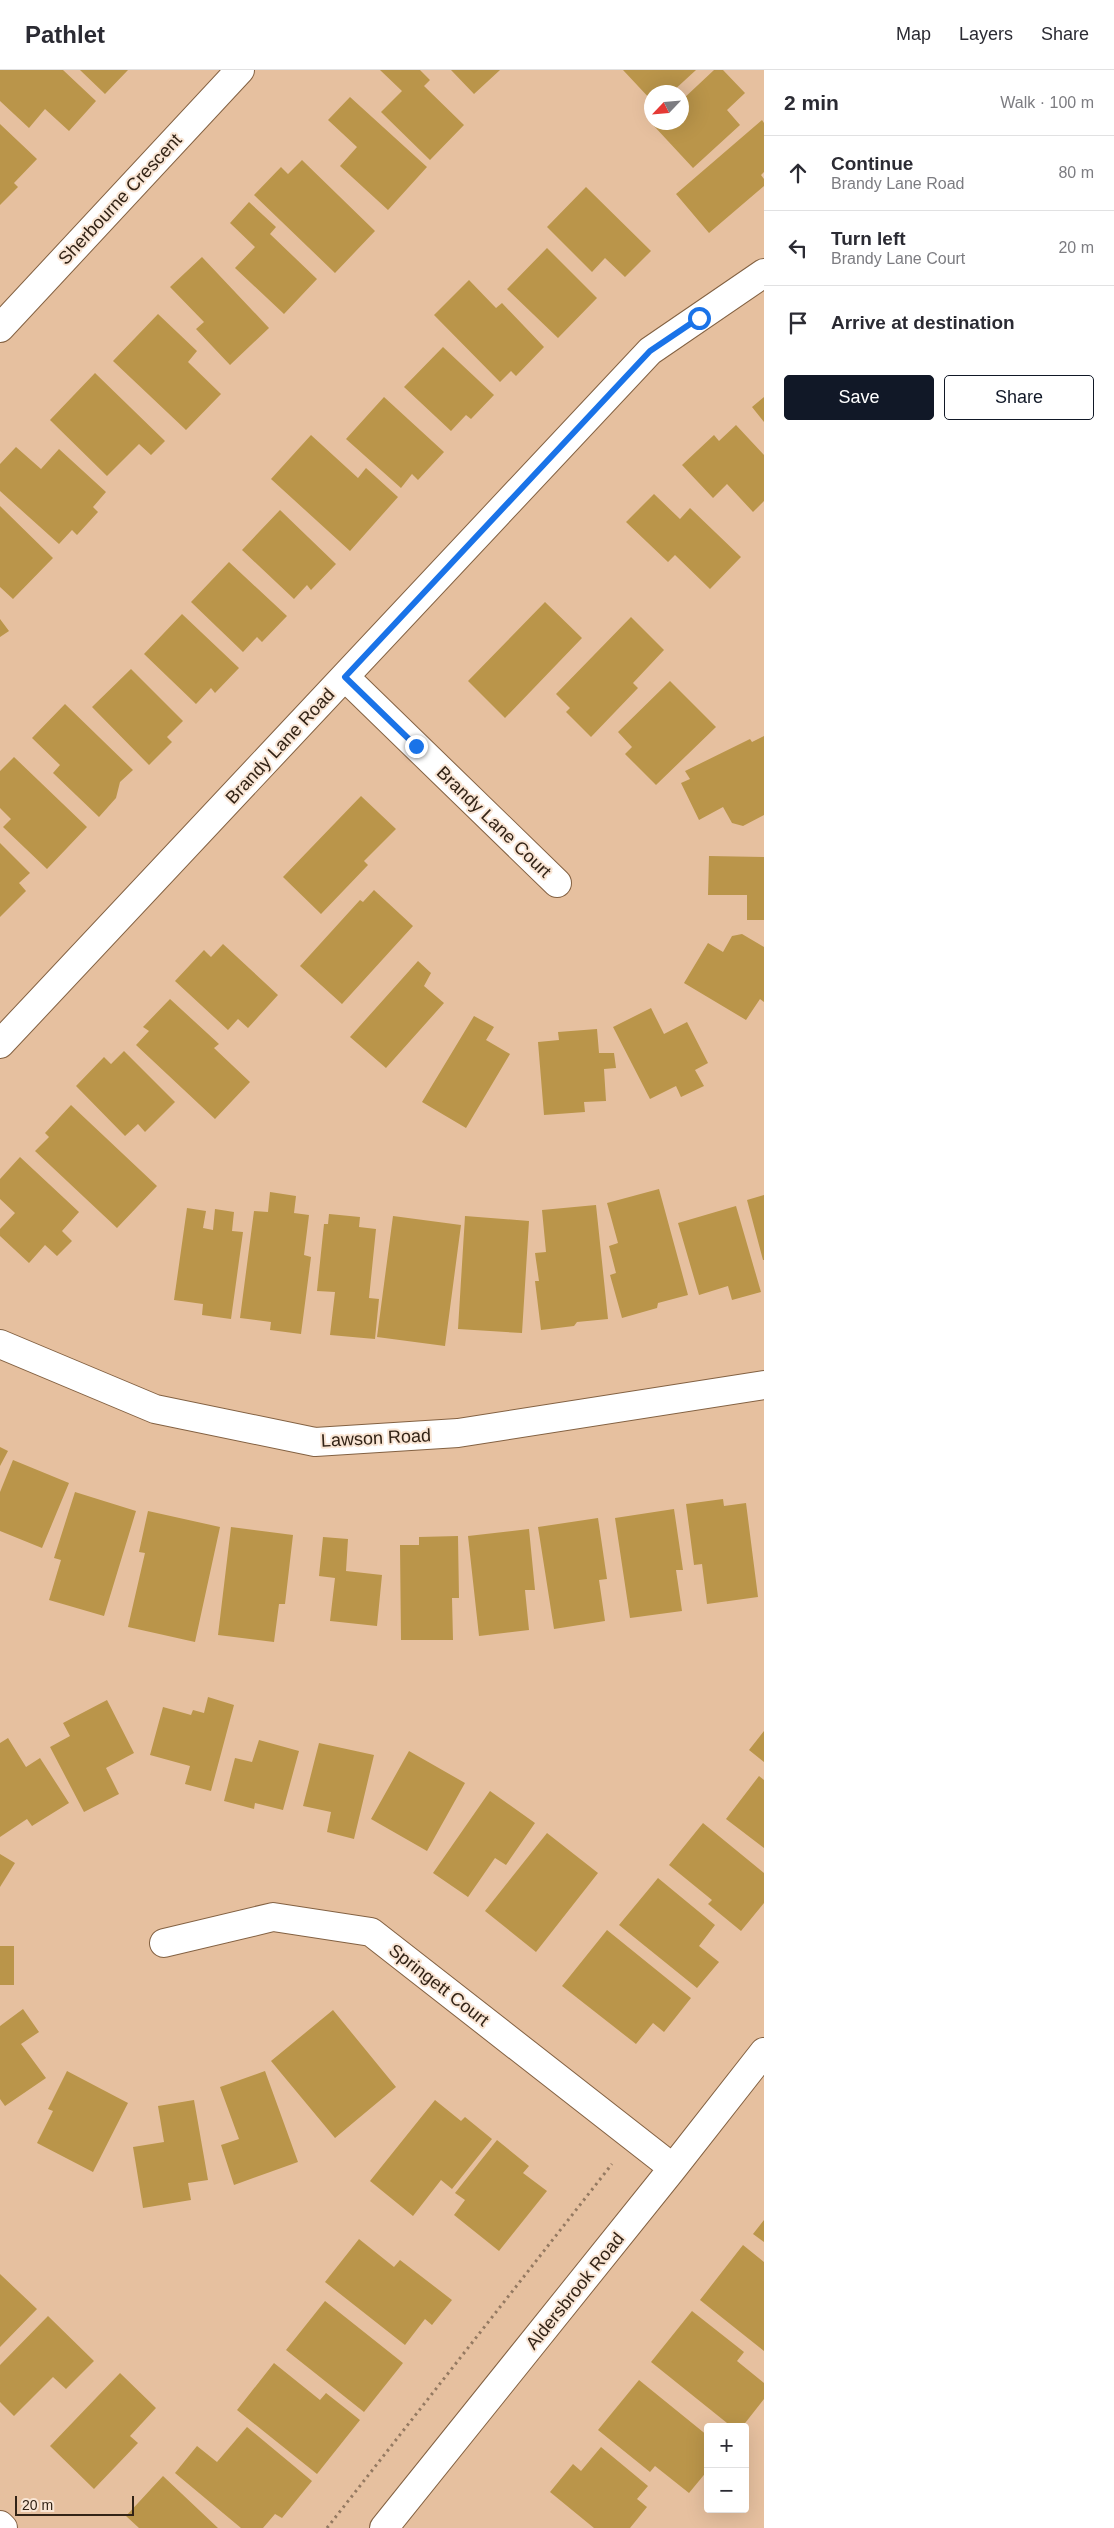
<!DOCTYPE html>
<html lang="en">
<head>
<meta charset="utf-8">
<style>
	body { margin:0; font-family:Arial,sans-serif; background:#f7f7f7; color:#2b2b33 }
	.controls { position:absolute; right:15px; bottom:15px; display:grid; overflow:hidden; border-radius:5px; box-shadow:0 5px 20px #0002 }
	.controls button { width:45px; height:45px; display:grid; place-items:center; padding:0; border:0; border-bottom:1px solid #e1e1e2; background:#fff; color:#2b2b33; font:25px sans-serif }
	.compass { position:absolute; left:644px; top:15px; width:45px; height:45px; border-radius:50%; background:#fff; box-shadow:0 5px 20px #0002; rotate:244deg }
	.scale { position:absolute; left:15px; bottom:12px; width:119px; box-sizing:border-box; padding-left:5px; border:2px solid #322316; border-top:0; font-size:14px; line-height:18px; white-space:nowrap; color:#322316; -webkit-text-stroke:4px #f9e5d4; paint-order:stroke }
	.stop { position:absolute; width:15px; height:15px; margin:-11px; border:4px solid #1a73e8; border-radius:50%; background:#fff }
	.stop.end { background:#1a73e8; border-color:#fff; box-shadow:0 1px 5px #0008 }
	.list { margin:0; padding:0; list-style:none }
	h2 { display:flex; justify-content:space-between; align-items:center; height:65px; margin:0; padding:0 20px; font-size:21px }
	h2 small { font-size:16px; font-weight:400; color:#7c7c81 }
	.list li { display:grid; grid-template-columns:32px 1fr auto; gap:15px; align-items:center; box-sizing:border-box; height:75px; padding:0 20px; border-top:1px solid #e1e1e2 }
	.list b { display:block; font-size:19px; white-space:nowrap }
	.list p { margin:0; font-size:16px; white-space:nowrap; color:#7c7c81 }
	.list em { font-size:16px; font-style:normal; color:#7c7c81 }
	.actions { display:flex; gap:10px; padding:15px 20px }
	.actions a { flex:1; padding:11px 0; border:1px solid #111827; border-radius:5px; text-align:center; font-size:18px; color:#111827 }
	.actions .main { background:#111827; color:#fff }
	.icon { flex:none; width:28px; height:28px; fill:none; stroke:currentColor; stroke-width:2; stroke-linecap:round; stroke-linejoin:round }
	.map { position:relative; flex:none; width:764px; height:2458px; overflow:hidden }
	header { display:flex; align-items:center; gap:30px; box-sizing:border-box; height:70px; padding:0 25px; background:#fff; border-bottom:1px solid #e1e1e2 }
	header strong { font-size:24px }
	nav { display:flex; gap:28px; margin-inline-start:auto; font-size:18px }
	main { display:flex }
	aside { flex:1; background:#fff }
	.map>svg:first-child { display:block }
	.building { fill:#ba954a }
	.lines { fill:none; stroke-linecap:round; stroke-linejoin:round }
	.minor-casing { stroke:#836142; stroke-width:30 }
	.path { stroke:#947961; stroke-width:3; stroke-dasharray:2.5 4; stroke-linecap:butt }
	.minor { stroke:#fff; stroke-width:28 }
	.route { stroke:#1a73e8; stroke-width:6 }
	.labels { text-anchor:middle; stroke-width:4; stroke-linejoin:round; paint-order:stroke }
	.street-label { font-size:18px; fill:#322316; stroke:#f9e5d4 }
</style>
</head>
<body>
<header>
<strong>Pathlet</strong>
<nav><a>Map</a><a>Layers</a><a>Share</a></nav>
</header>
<main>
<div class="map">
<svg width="764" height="2458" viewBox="0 0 764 2458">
	<rect width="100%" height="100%" fill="#e6c09f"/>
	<path class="building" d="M 0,0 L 63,0 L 96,31 L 69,61 L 45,39 L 29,58 L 0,31 Z
		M 80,0 L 128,0 L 105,24 Z
		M 380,0 L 420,0 L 430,10 L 424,16 L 464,55 L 430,90 L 381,42 L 402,21 Z
		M 451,0 L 500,0 L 474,24 Z
		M 623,0 L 696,0 L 672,22 L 652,22 L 652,31 Z
		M 714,0 L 723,0 L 745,23 L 727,40 L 740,55 L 693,98 L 654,56 L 657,52 L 682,52 L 682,30 Z
		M 350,27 L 427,97 L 388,140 L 340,96 L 357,77 L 328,50 Z
		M 762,50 L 764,53 L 764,102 L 761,105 L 764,109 L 764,116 L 709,163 L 676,124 Z
		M 0,54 L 37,89 L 14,113 L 18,117 L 0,135 Z
		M 302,90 L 375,161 L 335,203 L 254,125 L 281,97 L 288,104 Z
		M 586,117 L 651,181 L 625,207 L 605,188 L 592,202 L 547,157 Z
		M 249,132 L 276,157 L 270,164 L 317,209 L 284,244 L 235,198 L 255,177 L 230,153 Z
		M 547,178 L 597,228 L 558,268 L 507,219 Z
		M 202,187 L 269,258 L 230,295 L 196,259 L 204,252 L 170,217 Z
		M 469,210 L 496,238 L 502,233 L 544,277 L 516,306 L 511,301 L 500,312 L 434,245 Z
		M 158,244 L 197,281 L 188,292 L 221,324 L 186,360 L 113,291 Z
		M 443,277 L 494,325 L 471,349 L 466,345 L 451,361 L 404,317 Z
		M 95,303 L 165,371 L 151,385 L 139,374 L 107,406 L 50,350 Z
		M 384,327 L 444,382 L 418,410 L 412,404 L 401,418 L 346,369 Z
		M 764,327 L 764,352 L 752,337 Z
		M 736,355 L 764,385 L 764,431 L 753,442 L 727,414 L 713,428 L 682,395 L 714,365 L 719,371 Z
		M 311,365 L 358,408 L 366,398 L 398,427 L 350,481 L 271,409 Z
		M 16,377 L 41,399 L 59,379 L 106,422 L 93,437 L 98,442 L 77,465 L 72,460 L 59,474 L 0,421 L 0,394 Z
		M 654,424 L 680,449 L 690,438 L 741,487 L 710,519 L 675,485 L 668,492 L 626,452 Z
		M 0,436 L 53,488 L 13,529 L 0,517 Z
		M 280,440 L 336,494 L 311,520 L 307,515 L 294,529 L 242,480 Z
		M 229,492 L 287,546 L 262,572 L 257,567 L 243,582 L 191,532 Z
		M 545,532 L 582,568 L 505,648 L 468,611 Z
		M 182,544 L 239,598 L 215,623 L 211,618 L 196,634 L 144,584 Z
		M 631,547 L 664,580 L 633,613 L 638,618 L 591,667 L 566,642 L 570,638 L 556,624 Z
		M 0,549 L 9,561 L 0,567 Z
		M 131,599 L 183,651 L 167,667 L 172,672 L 149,695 L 92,637 Z
		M 670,611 L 716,657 L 656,715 L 625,684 L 632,677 L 618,662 Z
		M 65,634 L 133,700 L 120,712 L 116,728 L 99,747 L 53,703 L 60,695 L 32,668 Z
		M 764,666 L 764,745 L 743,756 L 732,753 L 723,737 L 699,750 L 681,713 L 690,709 L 685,701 L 750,669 L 752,672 Z
		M 14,687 L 87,757 L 47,799 L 3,757 L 11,749 L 0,738 L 0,701 Z
		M 361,726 L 396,759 L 364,791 L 368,795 L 321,844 L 283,807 Z
		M 0,773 L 30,803 L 19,813 L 26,821 L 0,847 Z
		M 709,786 L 764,787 L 764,850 L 747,850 L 747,825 L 708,825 Z
		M 374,820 L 413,856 L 342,934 L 300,896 L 360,830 L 363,832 Z
		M 742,864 L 764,877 L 764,932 L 760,929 L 746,950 L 684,913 L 708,873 L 723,882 L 732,866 Z
		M 223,874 L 278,925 L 248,958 L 238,949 L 228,960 L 175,911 L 204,880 L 211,887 Z
		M 418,891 L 431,903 L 424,916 L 444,933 L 386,998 L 350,967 Z
		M 170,929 L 219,974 L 214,978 L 250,1012 L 215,1049 L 136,975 L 149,961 L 143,957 Z
		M 651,938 L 664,964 L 687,952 L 708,993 L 695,1000 L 704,1016 L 681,1027 L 676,1016 L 650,1029 L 613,957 Z
		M 474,946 L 494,957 L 486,970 L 510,984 L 466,1058 L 422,1032 Z
		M 597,959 L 599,983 L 614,983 L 616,998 L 604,999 L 606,1031 L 584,1032 L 585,1042 L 544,1045 L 538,972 L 559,970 L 558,962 Z
		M 124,981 L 175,1032 L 145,1062 L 138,1054 L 125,1066 L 76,1016 L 104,987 L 111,994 Z
		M 71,1035 L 157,1116 L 117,1158 L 35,1081 L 49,1067 L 45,1063 Z
		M 20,1087 L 79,1142 L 62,1161 L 72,1171 L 57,1186 L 45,1175 L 29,1193 L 0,1166 L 0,1159 L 15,1143 L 0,1129 L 0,1109 Z
		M 659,1119 L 688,1225 L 658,1233 L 657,1238 L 622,1248 L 610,1205 L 616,1203 L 609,1176 L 618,1173 L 607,1133 Z
		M 270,1122 L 296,1126 L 294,1143 L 309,1145 L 304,1185 L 311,1187 L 301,1264 L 270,1260 L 271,1252 L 240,1248 L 254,1141 L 268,1142 Z
		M 764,1125 L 764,1190 L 763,1190 L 747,1130 Z
		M 596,1135 L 608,1249 L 577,1252 L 574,1256 L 541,1260 L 535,1211 L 539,1211 L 535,1183 L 546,1182 L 542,1140 Z
		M 736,1136 L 761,1222 L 732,1230 L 728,1216 L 699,1225 L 678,1153 Z
		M 187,1138 L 206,1141 L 203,1158 L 213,1160 L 215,1139 L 234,1142 L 232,1161 L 243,1162 L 231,1249 L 202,1245 L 203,1234 L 174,1230 Z
		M 329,1144 L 360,1147 L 359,1157 L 376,1159 L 369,1228 L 379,1229 L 375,1269 L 330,1265 L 335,1222 L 317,1221 L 324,1154 L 328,1154 Z
		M 393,1146 L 461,1155 L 445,1276 L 377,1267 Z
		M 465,1146 L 529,1151 L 522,1263 L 458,1259 Z
		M 0,1377 L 8,1381 L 0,1396 Z
		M 13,1390 L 69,1413 L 42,1478 L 0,1461 L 0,1422 Z
		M 75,1422 L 136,1441 L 104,1546 L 49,1530 L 61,1490 L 54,1488 Z
		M 723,1429 L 724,1436 L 746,1433 L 758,1527 L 707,1534 L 702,1494 L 694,1495 L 686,1434 Z
		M 674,1439 L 683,1500 L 676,1500 L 682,1541 L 630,1548 L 615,1448 Z
		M 148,1441 L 220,1457 L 195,1572 L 128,1557 L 145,1483 L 139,1482 Z
		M 598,1448 L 607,1509 L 599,1510 L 605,1551 L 554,1559 L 538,1457 Z
		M 231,1457 L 293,1465 L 285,1534 L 279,1534 L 274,1572 L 218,1565 Z
		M 529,1459 L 535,1520 L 525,1520 L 529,1560 L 479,1566 L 468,1466 Z
		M 458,1466 L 459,1528 L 452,1528 L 453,1570 L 401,1570 L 400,1475 L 419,1475 L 419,1467 Z
		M 323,1467 L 348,1469 L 346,1501 L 382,1505 L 377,1556 L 330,1551 L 335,1508 L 319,1506 Z
		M 208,1627 L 234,1635 L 211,1721 L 185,1714 L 190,1696 L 150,1685 L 163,1637 L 191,1645 L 193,1640 L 204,1643 Z
		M 107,1630 L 134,1683 L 106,1698 L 119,1724 L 84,1742 L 50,1677 L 70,1666 L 63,1653 Z
		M 764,1661 L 764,1692 L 749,1680 Z
		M 8,1668 L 26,1697 L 40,1688 L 69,1733 L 32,1756 L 27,1749 L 0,1767 L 0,1673 Z
		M 259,1670 L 299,1681 L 283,1740 L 255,1733 L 254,1739 L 224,1731 L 235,1688 L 252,1692 Z
		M 319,1673 L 374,1685 L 354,1769 L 327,1762 L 331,1742 L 303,1736 Z
		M 409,1681 L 465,1713 L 427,1781 L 371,1749 Z
		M 759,1706 L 764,1710 L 764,1778 L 726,1749 Z
		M 490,1721 L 535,1753 L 506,1795 L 495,1788 L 468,1827 L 433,1803 Z
		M 703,1753 L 764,1803 L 764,1833 L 741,1861 L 708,1834 L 712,1830 L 669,1795 Z
		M 547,1763 L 598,1803 L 536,1882 L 485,1841 Z
		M 0,1784 L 15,1793 L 0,1817 Z
		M 658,1808 L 715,1855 L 699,1876 L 719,1892 L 697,1918 L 619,1855 Z
		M 607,1860 L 691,1928 L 664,1962 L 653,1953 L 636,1974 L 562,1916 Z
		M 0,1876 L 14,1876 L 14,1915 L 0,1915 Z
		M 23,1939 L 39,1962 L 21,1974 L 46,2008 L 5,2036 L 0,2029 L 0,1956 Z
		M 333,1940 L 396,2017 L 335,2068 L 271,1991 Z
		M 67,2001 L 128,2033 L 93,2102 L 37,2073 L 53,2041 L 48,2039 Z
		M 265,2001 L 298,2092 L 234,2115 L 221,2075 L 239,2069 L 220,2017 Z
		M 194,2030 L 208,2110 L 188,2113 L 191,2130 L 143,2138 L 133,2077 L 164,2072 L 158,2036 Z
		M 435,2030 L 461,2051 L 465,2047 L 492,2069 L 452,2119 L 441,2110 L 413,2146 L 370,2111 Z
		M 497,2070 L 529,2096 L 523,2103 L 547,2121 L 499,2181 L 454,2145 L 465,2130 L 455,2123 Z
		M 764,2150 L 764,2172 L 753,2164 Z
		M 359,2169 L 394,2197 L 400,2190 L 452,2230 L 432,2255 L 425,2249 L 405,2275 L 325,2212 Z
		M 743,2175 L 764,2192 L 764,2281 L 700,2230 Z
		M 0,2204 L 37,2239 L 0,2277 Z
		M 325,2231 L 403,2293 L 364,2342 L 286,2280 Z
		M 692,2241 L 744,2282 L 737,2291 L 764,2313 L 764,2329 L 742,2357 L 732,2357 L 651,2292 Z
		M 48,2246 L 94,2291 L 66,2319 L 53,2307 L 14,2346 L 0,2332 L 0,2295 Z
		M 274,2293 L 320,2330 L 326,2323 L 360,2350 L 317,2404 L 237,2340 Z
		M 120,2303 L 156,2338 L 130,2366 L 138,2373 L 94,2419 L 50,2376 Z
		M 639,2310 L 708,2366 L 708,2400 L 689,2423 L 655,2396 L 650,2402 L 598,2360 Z
		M 247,2357 L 312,2411 L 282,2448 L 275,2444 L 263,2458 L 241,2458 L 175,2403 L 197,2376 L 217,2392 Z
		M 601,2377 L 648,2416 L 637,2429 L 647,2437 L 630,2458 L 594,2458 L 550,2422 L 573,2394 L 581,2401 Z
		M 163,2406 L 218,2458 L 139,2458 L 126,2446 Z"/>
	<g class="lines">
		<defs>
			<path id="minor" d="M 0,258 L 240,0
				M 345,607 L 557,813
				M 0,974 L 650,281 L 764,203
				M 0,1274 L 155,1339 L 315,1372 L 458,1363 L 764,1315
				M 164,1873 L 273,1847 L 371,1862 L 673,2098
				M 0,2455 L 3,2458
				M 384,2458 L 673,2098 L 764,1982"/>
		</defs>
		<use href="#minor" class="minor-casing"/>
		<path class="path" d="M 327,2458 L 612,2094"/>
		<use href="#minor" class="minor"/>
	</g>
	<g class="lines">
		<path class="route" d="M 416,676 L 345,607 L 650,281 L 699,248"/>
	</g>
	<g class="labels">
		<g class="street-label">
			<text transform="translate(120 129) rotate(-47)" y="6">Sherbourne Crescent</text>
			<text transform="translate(280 676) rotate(-47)" y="6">Brandy Lane Road</text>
			<text transform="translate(494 752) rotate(44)" y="6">Brandy Lane Court</text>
			<text transform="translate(376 1368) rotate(-3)" y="6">Lawson Road</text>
			<text transform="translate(439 1915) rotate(38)" y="6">Springett Court</text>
			<text transform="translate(575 2221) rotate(-51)" y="6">Aldersbrook Road</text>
		</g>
	</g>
</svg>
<div class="controls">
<button>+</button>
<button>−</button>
</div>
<svg class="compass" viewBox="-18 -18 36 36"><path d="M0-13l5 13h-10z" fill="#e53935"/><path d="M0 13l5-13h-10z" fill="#7c7c81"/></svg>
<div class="scale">20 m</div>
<div class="stop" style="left:699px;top:248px"></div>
<div class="stop end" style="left:416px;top:676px"></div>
</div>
<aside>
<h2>2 min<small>Walk · 100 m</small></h2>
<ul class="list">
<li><svg class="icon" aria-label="ahead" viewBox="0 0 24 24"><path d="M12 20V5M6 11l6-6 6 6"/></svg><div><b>Continue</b><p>Brandy Lane Road</p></div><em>80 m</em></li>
<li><svg class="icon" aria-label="left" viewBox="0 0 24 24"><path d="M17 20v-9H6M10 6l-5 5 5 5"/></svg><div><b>Turn left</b><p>Brandy Lane Court</p></div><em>20 m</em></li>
<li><svg class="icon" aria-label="arrive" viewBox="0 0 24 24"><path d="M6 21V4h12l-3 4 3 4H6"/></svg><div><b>Arrive at destination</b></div></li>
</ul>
<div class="actions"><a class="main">Save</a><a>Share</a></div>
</aside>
</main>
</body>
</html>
